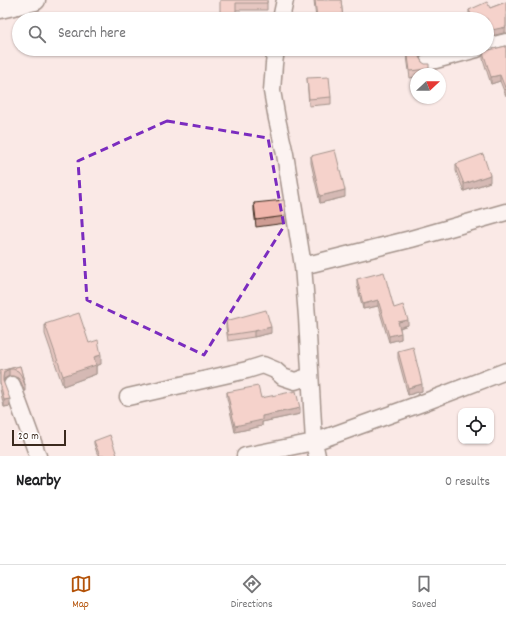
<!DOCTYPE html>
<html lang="en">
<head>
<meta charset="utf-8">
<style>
	body { margin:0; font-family:Dekko,sans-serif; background:#f6f6f6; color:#202124 }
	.controls { position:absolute; right:12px; bottom:12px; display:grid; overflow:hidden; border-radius:8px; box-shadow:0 1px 3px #0004 }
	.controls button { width:36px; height:36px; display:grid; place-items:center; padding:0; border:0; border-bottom:1px solid #e0e0e0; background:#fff; color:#202124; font:20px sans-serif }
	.compass { position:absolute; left:410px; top:68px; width:36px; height:36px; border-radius:50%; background:#fff; box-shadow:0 1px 3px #0004; rotate:68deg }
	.scale { position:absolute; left:12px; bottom:10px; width:54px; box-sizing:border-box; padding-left:4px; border:2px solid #3b2a1e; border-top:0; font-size:11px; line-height:14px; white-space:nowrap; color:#3b2a1e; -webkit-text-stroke:3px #fff; paint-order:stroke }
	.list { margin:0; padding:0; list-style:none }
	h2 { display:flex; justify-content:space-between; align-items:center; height:52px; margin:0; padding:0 16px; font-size:17px }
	h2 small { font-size:13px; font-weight:400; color:#757577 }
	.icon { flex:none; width:22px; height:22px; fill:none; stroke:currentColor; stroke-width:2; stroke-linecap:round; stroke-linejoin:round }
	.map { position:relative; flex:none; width:506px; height:456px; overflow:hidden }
	.search { position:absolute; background:#fff; box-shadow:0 1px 3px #0004; left:12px; right:12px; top:12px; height:44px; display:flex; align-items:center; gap:10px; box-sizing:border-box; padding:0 14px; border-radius:22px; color:#757577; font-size:15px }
	.sheet { height:108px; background:#fff }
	nav { display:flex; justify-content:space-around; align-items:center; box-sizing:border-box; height:56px; border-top:1px solid #e0e0e0; background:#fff; font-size:11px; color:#757577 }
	nav a { display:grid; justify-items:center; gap:2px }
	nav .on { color:#b45309 }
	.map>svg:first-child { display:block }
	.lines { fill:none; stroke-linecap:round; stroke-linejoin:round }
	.minor-casing { stroke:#3b2a1e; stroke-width:19 }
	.tertiary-casing { stroke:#3b2a1e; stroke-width:23 }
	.minor { stroke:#fff; stroke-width:16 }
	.tertiary { stroke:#fff; stroke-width:20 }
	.wall { fill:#ce9d94; stroke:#3b2a1e }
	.shaded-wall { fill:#a87f78; stroke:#3b2a1e }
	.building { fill:#f0b6ac; stroke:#3b2a1e }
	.marked { fill:none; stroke:#7b2cbf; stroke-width:3; stroke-dasharray:8 5; stroke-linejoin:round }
</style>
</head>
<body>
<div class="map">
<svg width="506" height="456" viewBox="0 0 506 456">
	<rect width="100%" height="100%" fill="#fae9e6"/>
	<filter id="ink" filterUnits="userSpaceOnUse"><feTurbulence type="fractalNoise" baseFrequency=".025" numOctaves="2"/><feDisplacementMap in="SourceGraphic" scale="8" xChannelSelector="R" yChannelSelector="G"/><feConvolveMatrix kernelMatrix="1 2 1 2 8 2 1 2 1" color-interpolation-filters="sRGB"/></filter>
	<g filter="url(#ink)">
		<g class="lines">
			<defs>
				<path id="minor" d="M 281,19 L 285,0
					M 487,47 L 506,42
					M 276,49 L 274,64 L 272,91 L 277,119 L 285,154 L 303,266 L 307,317 L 314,442 L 317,456
					M 428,62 L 477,49
					M 303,266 L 411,239 L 506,212
					M 12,385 L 38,456
					M 128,397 L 247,370 L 263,365 L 275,370 L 283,377 L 295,381 L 310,376
					M 245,456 L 314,442 L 425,402 L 506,371"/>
				<path id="tertiary" d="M 0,8 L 35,0"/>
			</defs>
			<use href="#minor" class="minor-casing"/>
			<use href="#tertiary" class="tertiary-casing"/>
			<use href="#minor" class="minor"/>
			<use href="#tertiary" class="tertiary"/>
		</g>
		<path class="wall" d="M 220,0 L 267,0 L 267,10 L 236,10 Z
			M 314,0 L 341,0 L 343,19 L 316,19 Z
			M 506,2 L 506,33 L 487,37 L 487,19 L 470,19 L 469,16 L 469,10 L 490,8 Z
			M 506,46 L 506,96 L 500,81 L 491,84 L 483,59 L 483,52 L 486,52 L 486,50 L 489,50 Z
			M 406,49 L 426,49 L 426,53 L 422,55 L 420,58 L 422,62 L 429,69 L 429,74 L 416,74 L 416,77 L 410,78 Z
			M 307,78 L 331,97 L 331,104 L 309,106 Z
			M 311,156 L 345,197 L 320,203 L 311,163 Z
			M 456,164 L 490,182 L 464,191 L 456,171 Z
			M 254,203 L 286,216 L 286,223 L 256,227 L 254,210 Z
			M 357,279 L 394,308 L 408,325 L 400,328 L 401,339 L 389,342 L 378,306 L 363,309 L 357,285 Z
			M 226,321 L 271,333 L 254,337 L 228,341 L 226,327 Z
			M 45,324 L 89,343 L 101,364 L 96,366 L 96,374 L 63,386 L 45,334 Z
			M 398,351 L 422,391 L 408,395 L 398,358 Z
			M 20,366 L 25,385 L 25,392 L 21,382 L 18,378 L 13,376 L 9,376 L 4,379 L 3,382 L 10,406 L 4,407 L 0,389 L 0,371 Z
			M 227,392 L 261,398 L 300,414 L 262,422 L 262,426 L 235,432 L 227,398 Z
			M 94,441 L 117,456 L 98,456 L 94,444 Z"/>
		<path class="shaded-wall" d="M 504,26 L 504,33 L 487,37 L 487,31 Z
			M 421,49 L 426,49 L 426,53 L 422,55 L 419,59 L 419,52 Z
			M 500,75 L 500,81 L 491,84 L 491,77 Z
			M 490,175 L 490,182 L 464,191 L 464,184 Z
			M 345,190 L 345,197 L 320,203 L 320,196 Z
			M 378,300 L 378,306 L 363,309 L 363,304 Z
			M 408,320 L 408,325 L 398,328 L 398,322 Z
			M 271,327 L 271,333 L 254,337 L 254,331 Z
			M 401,333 L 401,339 L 389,342 L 389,336 Z
			M 101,355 L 101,364 L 96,366 L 96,374 L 63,386 L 63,376 L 94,357 Z
			M 9,369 L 9,376 L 4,379 L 3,384 L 3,377 L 4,372 Z
			M 422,384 L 422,391 L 408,395 L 408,388 Z
			M 10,399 L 10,406 L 4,407 L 4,400 Z
			M 300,408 L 300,414 L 262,422 L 262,426 L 235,432 L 235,426 L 262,416 Z"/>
		<path class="building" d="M 220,0 L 267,0 L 267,3 L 236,3 L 236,19 L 220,19 Z
			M 315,0 L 341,0 L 343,19 L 317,19 Z
			M 487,2 L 490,8 L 506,2 L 506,27 L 487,31 L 487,19 L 473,19 L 469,10 Z
			M 506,46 L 506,90 L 500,75 L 491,77 L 483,52 L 487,51 L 486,50 L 489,50 Z
			M 407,49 L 421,49 L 419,52 L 419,57 L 422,62 L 425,64 L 429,64 L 429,69 L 410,71 Z
			M 329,77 L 331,97 L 309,99 L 307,78 Z
			M 335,150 L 345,190 L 320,196 L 311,156 Z
			M 483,154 L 490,175 L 464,184 L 456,164 Z
			M 284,200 L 286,216 L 256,220 L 254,203 Z
			M 384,272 L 394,308 L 403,305 L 408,320 L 398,322 L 401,333 L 389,336 L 378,300 L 363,304 L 357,279 Z
			M 266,310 L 271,327 L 254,331 L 228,335 L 226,321 Z
			M 79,313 L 89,343 L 98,340 L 101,355 L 94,357 L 96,365 L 63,376 L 45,324 Z
			M 413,347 L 422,384 L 408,388 L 398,351 Z
			M 20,366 L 25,385 L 21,375 L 18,371 L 13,369 L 9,369 L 4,372 L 3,377 L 3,381 L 10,399 L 4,400 L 0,382 L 0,371 Z
			M 258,386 L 261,398 L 296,391 L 300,408 L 262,416 L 262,420 L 235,426 L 227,392 Z
			M 110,435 L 117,455 L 114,456 L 100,456 L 94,441 Z"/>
	</g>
	<path d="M0 0H506V456H0ZM 167,121 L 268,138 L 284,226 L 204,355 L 87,300 L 78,161 Z" fill="#fae9e6" fill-opacity=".55" fill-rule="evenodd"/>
	<path class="marked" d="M 167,121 L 268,138 L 284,226 L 204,355 L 87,300 L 78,161 Z"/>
</svg>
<div class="controls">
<button><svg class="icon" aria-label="locate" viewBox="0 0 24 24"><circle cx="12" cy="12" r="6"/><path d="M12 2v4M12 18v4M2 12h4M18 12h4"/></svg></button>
</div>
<svg class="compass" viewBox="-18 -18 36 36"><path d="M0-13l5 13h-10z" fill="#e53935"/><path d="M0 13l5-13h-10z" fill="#757577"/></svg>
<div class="scale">20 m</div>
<div class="search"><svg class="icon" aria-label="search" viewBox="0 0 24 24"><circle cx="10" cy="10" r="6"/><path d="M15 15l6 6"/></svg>Search here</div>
</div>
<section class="sheet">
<h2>Nearby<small>0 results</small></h2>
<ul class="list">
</ul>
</section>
<nav>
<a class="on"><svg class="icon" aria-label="map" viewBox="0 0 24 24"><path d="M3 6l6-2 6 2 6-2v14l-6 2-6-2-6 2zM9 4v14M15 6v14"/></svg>Map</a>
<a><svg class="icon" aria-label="directions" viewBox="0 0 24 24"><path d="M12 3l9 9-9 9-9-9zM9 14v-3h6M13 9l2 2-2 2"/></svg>Directions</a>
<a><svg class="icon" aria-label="saved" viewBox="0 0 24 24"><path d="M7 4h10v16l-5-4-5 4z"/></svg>Saved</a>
</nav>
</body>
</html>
